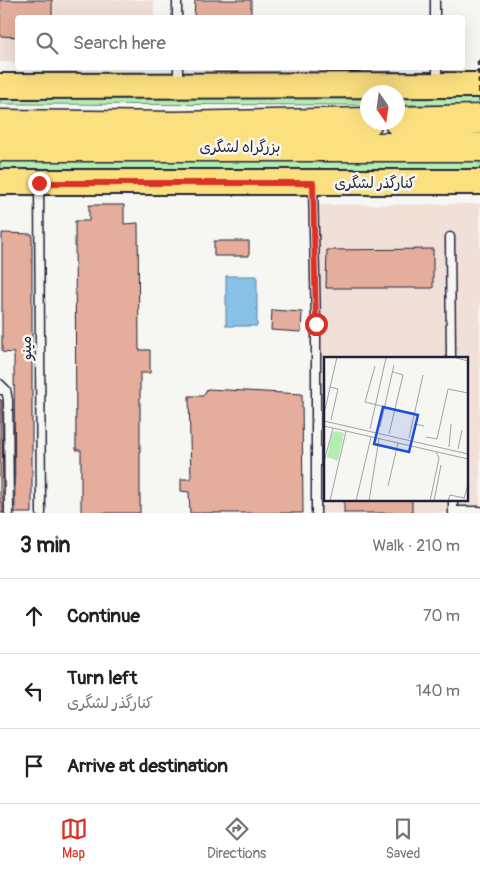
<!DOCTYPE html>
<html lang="en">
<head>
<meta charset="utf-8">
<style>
	body { margin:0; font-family:Pangolin,"Playpen Sans Arabic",sans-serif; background:#f6f6f6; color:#202124 }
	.compass { position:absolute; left:360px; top:85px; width:45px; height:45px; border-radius:50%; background:#fff; box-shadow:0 5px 20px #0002; rotate:167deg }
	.stop { position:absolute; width:15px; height:15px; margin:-11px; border:4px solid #d93025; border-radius:50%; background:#fff }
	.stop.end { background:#d93025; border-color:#fff; box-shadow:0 1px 5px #0008 }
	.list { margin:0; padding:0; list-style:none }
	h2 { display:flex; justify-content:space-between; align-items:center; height:65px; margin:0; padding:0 20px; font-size:21px }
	h2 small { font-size:16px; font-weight:400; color:#757577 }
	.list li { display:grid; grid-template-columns:32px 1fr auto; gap:15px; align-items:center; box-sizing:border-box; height:75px; padding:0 20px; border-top:1px solid #e0e0e0 }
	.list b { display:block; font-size:19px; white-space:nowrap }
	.list p { margin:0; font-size:16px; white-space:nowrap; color:#757577 }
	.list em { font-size:16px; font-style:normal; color:#757577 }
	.icon { flex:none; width:28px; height:28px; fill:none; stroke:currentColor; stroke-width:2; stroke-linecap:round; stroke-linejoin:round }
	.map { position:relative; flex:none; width:480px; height:513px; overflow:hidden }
	.search { position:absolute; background:#fff; box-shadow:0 5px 20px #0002; left:15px; right:15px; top:15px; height:55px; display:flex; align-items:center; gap:12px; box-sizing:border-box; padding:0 18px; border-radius:5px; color:#757577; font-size:19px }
	.sheet { height:290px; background:#fff }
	nav { display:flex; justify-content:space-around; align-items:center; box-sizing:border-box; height:70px; border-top:1px solid #e0e0e0; background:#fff; font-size:14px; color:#757577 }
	nav a { display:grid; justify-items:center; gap:2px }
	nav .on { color:#d93025 }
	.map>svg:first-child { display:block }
	.built { fill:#f1e0d8; fill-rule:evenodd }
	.green { fill:#b4edb0; stroke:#6b8876 }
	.water { fill:#88c1e7; stroke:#5f81a2 }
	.building { fill:#e5ae9c; stroke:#22223b }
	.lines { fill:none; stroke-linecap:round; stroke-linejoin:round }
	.lane-casing { stroke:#22223b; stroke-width:11 }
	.primary-casing { stroke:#22223b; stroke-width:28 }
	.highway-casing { stroke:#22223b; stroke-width:31 }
	.path { stroke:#22223b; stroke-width:2.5; stroke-dasharray:5 4; stroke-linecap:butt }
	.lane { stroke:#f6f6f2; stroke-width:8 }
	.primary { stroke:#fbe080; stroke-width:24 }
	.highway { stroke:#fbe080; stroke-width:28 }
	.path-bridge { stroke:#22223b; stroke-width:2.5; stroke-dasharray:5 4; stroke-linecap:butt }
	.route { stroke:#d93025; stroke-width:6 }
	.labels { text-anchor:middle; stroke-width:5; stroke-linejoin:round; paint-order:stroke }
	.street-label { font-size:15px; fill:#22223b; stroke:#f6f6f2 }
	.inset-road { fill:none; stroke:#a1a1a9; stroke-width:1 }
	.view { fill:#1d4ed8; fill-opacity:0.15; stroke:#1d4ed8; stroke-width:2.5 }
	.inset-edge { fill:none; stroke:#22223b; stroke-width:2.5 }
</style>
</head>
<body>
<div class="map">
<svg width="480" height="513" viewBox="0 0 480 513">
	<rect width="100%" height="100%" fill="#f6f6f2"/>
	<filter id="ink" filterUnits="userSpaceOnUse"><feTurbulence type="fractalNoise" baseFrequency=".02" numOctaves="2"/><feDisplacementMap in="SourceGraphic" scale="10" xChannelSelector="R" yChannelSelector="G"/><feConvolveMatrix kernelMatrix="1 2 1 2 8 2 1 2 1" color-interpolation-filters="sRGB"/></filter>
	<g filter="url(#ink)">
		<path class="built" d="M 0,0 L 154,0 L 154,17 L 18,18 L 17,62 L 0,62 Z
			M 480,204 L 480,513 L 311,513 L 317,205 ZM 325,358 L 466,358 L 466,499 L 325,499 Z"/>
		<path class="green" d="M 0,90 L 480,90 L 480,105 L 398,105 L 398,92 L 368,92 L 367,105 L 0,104 Z
			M 480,160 L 480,176 L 0,173 L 0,161 Z"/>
		<path class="water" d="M 226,276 L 257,276 L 257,326 L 226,326 Z"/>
		<path class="building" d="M 0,0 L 52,0 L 52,18 L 18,18 L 18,37 L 0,36 Z
			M 195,0 L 251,0 L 251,18 L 194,18 Z
			M 89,205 L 124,205 L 124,224 L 138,223 L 139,350 L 150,350 L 150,373 L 140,373 L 140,513 L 81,513 L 81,450 L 76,450 L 75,221 L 89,221 Z
			M 2,233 L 32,234 L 32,513 L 15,513 L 14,353 L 2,352 Z
			M 214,241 L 249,241 L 249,256 L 214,256 Z
			M 433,249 L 433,288 L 326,288 L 327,250 Z
			M 272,310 L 302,312 L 301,332 L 271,330 Z
			M 207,389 L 302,394 L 303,513 L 190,513 L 189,492 L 181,491 L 181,479 L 191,479 L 189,396 L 203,396 Z
			M 0,399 L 2,401 L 3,513 L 0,513 Z
			M 344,499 L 412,499 L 412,513 L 344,513 Z"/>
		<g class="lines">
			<defs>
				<path id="lane" d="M 177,0 L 177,18
					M 435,0 L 435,18
					M 178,68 L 178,83
					M 437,68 L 437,83
					M 39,185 L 41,513
					M 313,185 L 316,324 L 316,513
					M 450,237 L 451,358
					M 0,384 L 6,390 L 0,390
					M 6,390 L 8,400 L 9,513
					M 453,499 L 453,513
					M 453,511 L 480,511"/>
				<path id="primary" d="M 0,86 L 480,85
					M 0,182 L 480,182"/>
				<path id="highway" d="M 398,121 L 480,119
					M 0,124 L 175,126 L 368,122
					M 0,147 L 480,147"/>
			</defs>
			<use href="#lane" class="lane-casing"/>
			<use href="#primary" class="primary-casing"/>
			<use href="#highway" class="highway-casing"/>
			<path class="path" d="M 478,61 L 480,61"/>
			<use href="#lane" class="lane"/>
			<use href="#primary" class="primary"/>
			<use href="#highway" class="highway"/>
			<path class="path-bridge" d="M 478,61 L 480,105"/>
		</g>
	</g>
	<g class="lines" filter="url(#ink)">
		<path class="route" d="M 39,183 L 313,183 L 316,324"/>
	</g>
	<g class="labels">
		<g class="street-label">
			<text x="240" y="152">بزرگراه لشگری</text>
			<text x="375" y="188">کنارگذر لشگری</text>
			<text transform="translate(26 348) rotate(-90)" y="5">مینو</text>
		</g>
	</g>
	<g transform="translate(324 357)">
		<rect width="144" height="144" fill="#f6f6f2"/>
		<path d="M 11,74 L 20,76 L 14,104 L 3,100 L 8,76 Z" fill="#b4edb0"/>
		<path class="inset-road" d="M 129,0 L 144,4M 51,9 L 41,45 L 61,50M 6,30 L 14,32 L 7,63M 0,57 L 13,0M 0,64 L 144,97M 0,69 L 144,102M 56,70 L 70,8M 46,72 L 62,1M 65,77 L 79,18 L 69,15M 102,80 L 113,82 L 124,32 L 144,36M 85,81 L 99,18M 89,82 L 91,67 L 100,69M 125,90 L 127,67M 134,92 L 138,73M 0,105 L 9,71M 64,129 L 74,86M 140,142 L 144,127M 6,144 L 22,74M 32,144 L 47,80M 45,144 L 55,82M 106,144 L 115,101 L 112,95M 110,144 L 117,108M 124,144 L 126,138 L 140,141"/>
		<path class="view" d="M 59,50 L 94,58 L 85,95 L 50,87 Z"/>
		<rect width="144" height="144" class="inset-edge"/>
	</g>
</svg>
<svg class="compass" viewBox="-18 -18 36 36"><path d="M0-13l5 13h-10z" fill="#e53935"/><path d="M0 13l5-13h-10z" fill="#757577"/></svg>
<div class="stop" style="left:316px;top:324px"></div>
<div class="stop end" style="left:39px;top:183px"></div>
<div class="search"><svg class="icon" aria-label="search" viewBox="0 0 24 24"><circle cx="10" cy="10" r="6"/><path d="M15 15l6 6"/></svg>Search here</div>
</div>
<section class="sheet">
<h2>3 min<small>Walk · 210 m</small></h2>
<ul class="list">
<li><svg class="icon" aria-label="ahead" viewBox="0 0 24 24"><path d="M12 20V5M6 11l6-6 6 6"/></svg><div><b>Continue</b></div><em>70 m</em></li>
<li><svg class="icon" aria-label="left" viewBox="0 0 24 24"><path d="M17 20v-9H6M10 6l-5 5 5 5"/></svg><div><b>Turn left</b><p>کنارگذر لشگری</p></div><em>140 m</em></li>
<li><svg class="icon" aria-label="arrive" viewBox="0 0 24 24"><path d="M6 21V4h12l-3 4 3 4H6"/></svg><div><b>Arrive at destination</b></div></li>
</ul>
</section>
<nav>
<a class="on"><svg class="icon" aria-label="map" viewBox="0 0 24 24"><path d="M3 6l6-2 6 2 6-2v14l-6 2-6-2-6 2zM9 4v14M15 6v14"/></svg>Map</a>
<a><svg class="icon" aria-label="directions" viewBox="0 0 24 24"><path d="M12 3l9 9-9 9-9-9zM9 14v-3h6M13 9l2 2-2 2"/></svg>Directions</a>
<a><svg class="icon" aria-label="saved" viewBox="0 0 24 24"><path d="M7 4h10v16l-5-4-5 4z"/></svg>Saved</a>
</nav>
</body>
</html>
